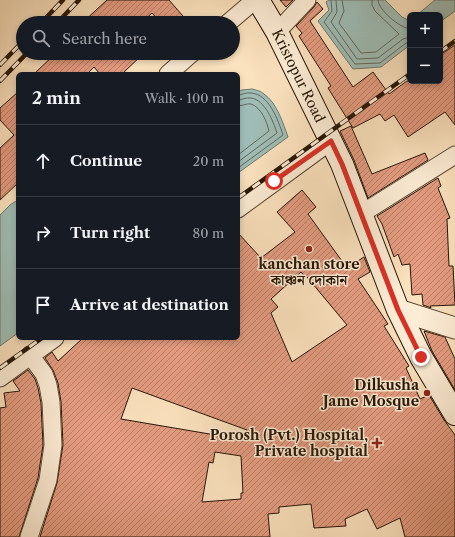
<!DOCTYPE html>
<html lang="en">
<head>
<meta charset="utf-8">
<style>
	body { margin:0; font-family:"Libre Caslon Text","Noto Serif Bengali",serif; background:#242831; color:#f1f3f6 }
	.controls { position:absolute; right:12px; top:12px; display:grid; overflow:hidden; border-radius:6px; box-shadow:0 2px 6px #0003 }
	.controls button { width:36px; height:36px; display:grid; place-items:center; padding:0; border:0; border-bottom:1px solid #363941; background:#171b24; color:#f1f3f6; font:20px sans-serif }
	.stop { position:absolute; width:12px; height:12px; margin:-9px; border:3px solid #d93025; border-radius:50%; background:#fff }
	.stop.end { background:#d93025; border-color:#fff; box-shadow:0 1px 4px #0008 }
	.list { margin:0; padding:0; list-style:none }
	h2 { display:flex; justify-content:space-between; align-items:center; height:52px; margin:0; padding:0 16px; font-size:17px }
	h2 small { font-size:13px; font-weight:400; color:#9ea1a6 }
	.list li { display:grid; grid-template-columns:26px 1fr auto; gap:12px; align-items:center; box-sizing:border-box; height:72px; padding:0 16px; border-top:1px solid #363941 }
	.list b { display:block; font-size:15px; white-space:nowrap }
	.list em { font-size:13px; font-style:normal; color:#9ea1a6 }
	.icon { flex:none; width:22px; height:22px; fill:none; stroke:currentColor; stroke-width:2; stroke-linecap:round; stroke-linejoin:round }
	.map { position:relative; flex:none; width:455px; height:537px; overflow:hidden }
	.search { position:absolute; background:#171b24; box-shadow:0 2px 6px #0003; left:16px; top:16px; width:224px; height:44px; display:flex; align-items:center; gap:10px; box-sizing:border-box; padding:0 14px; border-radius:22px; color:#9ea1a6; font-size:15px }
	.panel { position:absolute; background:#171b24; box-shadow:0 2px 6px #0003; left:16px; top:72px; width:224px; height:268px; border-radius:6px }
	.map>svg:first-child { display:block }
	.water { fill:#9fbdb6; stroke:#6e796f }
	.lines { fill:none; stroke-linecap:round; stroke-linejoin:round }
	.shore { stroke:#62685d; stroke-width:1 }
	.building { fill:url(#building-hatch); stroke:#251404; fill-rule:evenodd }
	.minor-casing { stroke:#5a4832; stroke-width:19 }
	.tertiary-casing { stroke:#5a4832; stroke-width:23 }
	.secondary-casing { stroke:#251404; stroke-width:24 }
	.minor { stroke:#fcecd5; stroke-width:17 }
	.tertiary { stroke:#fcecd5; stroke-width:21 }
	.secondary { stroke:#fcecd5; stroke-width:22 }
	.rail-casing { stroke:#251404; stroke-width:4.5 }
	.rail { stroke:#fcecd5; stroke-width:3; stroke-dasharray:9; stroke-linecap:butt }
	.route { stroke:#d93025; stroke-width:5 }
	.poi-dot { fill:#8f2418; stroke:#fcecd5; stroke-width:1.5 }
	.labels { text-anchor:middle; stroke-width:3; stroke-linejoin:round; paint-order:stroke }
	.street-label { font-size:14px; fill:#251404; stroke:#fcecd5 }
	.poi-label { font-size:14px; font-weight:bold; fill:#251404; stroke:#fcecd5; text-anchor:end }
</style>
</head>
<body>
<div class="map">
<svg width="455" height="537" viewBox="0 0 455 537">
	<defs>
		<pattern id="building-hatch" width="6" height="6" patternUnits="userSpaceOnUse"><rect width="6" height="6" fill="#e59c81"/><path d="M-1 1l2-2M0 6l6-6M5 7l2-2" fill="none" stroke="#b97e67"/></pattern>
	</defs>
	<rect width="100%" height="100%" fill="#fbe2be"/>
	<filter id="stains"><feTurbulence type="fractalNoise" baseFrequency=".005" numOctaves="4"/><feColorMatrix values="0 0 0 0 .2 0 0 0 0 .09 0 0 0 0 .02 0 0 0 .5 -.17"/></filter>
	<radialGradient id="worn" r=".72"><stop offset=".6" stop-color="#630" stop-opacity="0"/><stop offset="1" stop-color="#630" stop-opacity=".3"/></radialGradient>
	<path class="water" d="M 329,0 L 385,0 L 402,17 L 410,21 L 410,45 L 381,67 L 353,69 L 318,21 L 329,10 L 326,2 Z
		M 435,0 L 455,0 L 455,11 L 440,22 L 440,15 L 417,15 Z
		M 252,89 C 256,90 261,91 264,94 C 277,103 283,123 288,137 L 238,173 L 238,92 L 242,90 Z
		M 18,200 L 18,333 L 0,346 L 0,215 L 10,205 Z"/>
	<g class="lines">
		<path class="shore" d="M 331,0 L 332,11 L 324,22 L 355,64 L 380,63 L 406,43 L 410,42
			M 336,0 L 337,12 L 331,22 L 357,59 L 378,58 L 403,39 L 410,37
			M 342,0 L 344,11 L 339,23 L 361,53 L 376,52 L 399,34 L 375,11 L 372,5 L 372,0
			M 378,0 C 378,10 400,28 410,29
			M 238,95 C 242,95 246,92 251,93 C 269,94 278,120 283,135 L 238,168
			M 238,100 C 242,100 246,97 251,98 C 265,100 273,121 277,133 L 238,162
			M 238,106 C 242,106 247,103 251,104 C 261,107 267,122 269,131 L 238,155"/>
	</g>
	<path class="building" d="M 107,0 L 169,0 L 189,23 L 161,23 L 152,13 L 141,23 L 82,23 Z
		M 280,0 L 293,0 L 286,7 Z
		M 317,2 L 323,9 L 310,21 L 353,87 L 373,72 L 389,94 L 407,81 L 440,81 L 440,55 L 455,45 L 455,125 L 445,112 L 408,137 L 394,115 L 385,121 L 380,114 L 353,128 L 328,88 L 331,86 L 299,36 L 302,33 L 296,26 L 314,7 Z
		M 56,53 L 144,53 L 122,74 L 100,74 L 94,67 L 87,74 L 34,74 Z
		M 18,92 L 18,183 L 0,200 L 0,148 L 14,135 L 0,120 L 0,108 Z
		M 351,126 L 372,174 L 425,153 L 428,160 L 368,198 L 354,160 L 340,131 Z
		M 438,178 L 441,186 L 438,188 L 450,218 L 447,219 L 449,266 L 453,266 L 455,305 L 430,306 L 431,308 L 423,305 L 422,294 L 412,295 L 410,264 L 402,265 L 398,254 L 394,257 L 382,224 L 377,216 Z
		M 302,190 L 316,207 L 308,214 L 347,268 L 364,257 L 370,272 L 358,279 L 388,324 L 384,326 L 409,366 L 406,368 L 420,399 L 429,395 L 444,420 L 455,435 L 455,537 L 405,537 L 400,518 L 377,529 L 367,509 L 345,519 L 346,526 L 314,528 L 311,504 L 279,507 L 279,513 L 268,514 L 270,537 L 40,537 L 57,483 L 63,445 L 61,402 L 58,383 L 53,370 L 45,358 L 52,352 L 58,361 L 83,338 L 238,338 L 238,233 L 261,258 L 295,232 L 277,212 ZM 301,272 L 306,278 L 307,277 L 347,325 L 292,362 L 271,313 L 278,307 L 271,299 ZM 132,388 L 247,430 L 245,440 L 121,419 ZM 215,452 L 241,456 L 243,493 L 241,493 L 241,499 L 202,502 L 209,462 L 213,463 Z
		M 424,331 L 445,337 L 455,359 L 455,390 L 432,351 Z
		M 28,370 L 35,379 L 38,388 L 41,403 L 43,445 L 38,478 L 19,537 L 0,537 L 0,408 L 6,407 L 4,393 L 20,391 L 13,381 Z"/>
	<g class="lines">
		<defs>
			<path id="minor" d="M 228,23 L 255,0
				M 277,32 L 307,0
				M 168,74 L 192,53
				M 238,209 L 331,141
				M 361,214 L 455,155
				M 0,378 L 55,338
				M 29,537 L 48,480 L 53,445 L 51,402 L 48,385 L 44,374 L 30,355"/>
			<path id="tertiary" d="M 398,310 L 455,328"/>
			<g id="secondary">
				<path id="s1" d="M 258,0 L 277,32 L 342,164 L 398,310 L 421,357 L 455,414"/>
			</g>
		</defs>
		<use href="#minor" class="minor-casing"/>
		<use href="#tertiary" class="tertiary-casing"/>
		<use href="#secondary" class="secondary-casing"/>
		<use href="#minor" class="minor"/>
		<use href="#tertiary" class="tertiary"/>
		<use href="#secondary" class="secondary"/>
		<defs>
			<path id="rail" d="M 41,23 L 63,0
				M 57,23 L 79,0
				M 440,52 L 455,41
				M 0,65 L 23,41
				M 0,81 L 27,53
				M 238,198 L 410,74
				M 0,368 L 42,338"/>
		</defs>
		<use href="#rail" class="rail-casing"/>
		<use href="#rail" class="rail"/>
	</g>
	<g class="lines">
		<path class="route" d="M 274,181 L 331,141 L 342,164 L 398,310 L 421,357"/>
	</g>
	<g class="poi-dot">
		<circle cx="309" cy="249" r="4"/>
		<circle cx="427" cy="393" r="4"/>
		<path d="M375 437h4v4h4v4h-4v4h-4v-4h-4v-4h4z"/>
	</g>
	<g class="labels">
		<g class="street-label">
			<text dy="5" stroke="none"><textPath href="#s1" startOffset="86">Kristopur Road</textPath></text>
		</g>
		<g class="poi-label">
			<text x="309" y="269" text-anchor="middle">kanchan store<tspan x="309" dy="16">কাঞ্চন দোকান</tspan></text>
			<text x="419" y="390">Dilkusha<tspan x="419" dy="16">Jame Mosque</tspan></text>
			<text x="368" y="440">Porosh (Pvt.) Hospital,<tspan x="368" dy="16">Private hospital</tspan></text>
		</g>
	</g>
	<rect width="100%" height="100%" filter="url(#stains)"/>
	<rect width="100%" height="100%" fill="url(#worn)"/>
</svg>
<div class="controls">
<button>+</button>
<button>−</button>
</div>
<div class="stop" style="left:274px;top:181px"></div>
<div class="stop end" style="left:421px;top:357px"></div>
<div class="search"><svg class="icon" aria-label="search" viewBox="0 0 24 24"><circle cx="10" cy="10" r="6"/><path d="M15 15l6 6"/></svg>Search here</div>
<section class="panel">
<h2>2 min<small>Walk · 100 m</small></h2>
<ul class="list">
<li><svg class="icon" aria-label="ahead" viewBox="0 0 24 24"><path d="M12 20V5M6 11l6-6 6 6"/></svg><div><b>Continue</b></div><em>20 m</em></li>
<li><svg class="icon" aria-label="right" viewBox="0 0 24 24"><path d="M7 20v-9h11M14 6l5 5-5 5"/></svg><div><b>Turn right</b></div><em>80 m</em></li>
<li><svg class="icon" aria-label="arrive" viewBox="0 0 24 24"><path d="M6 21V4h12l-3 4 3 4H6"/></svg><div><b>Arrive at destination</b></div></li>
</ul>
</section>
</div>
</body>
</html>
